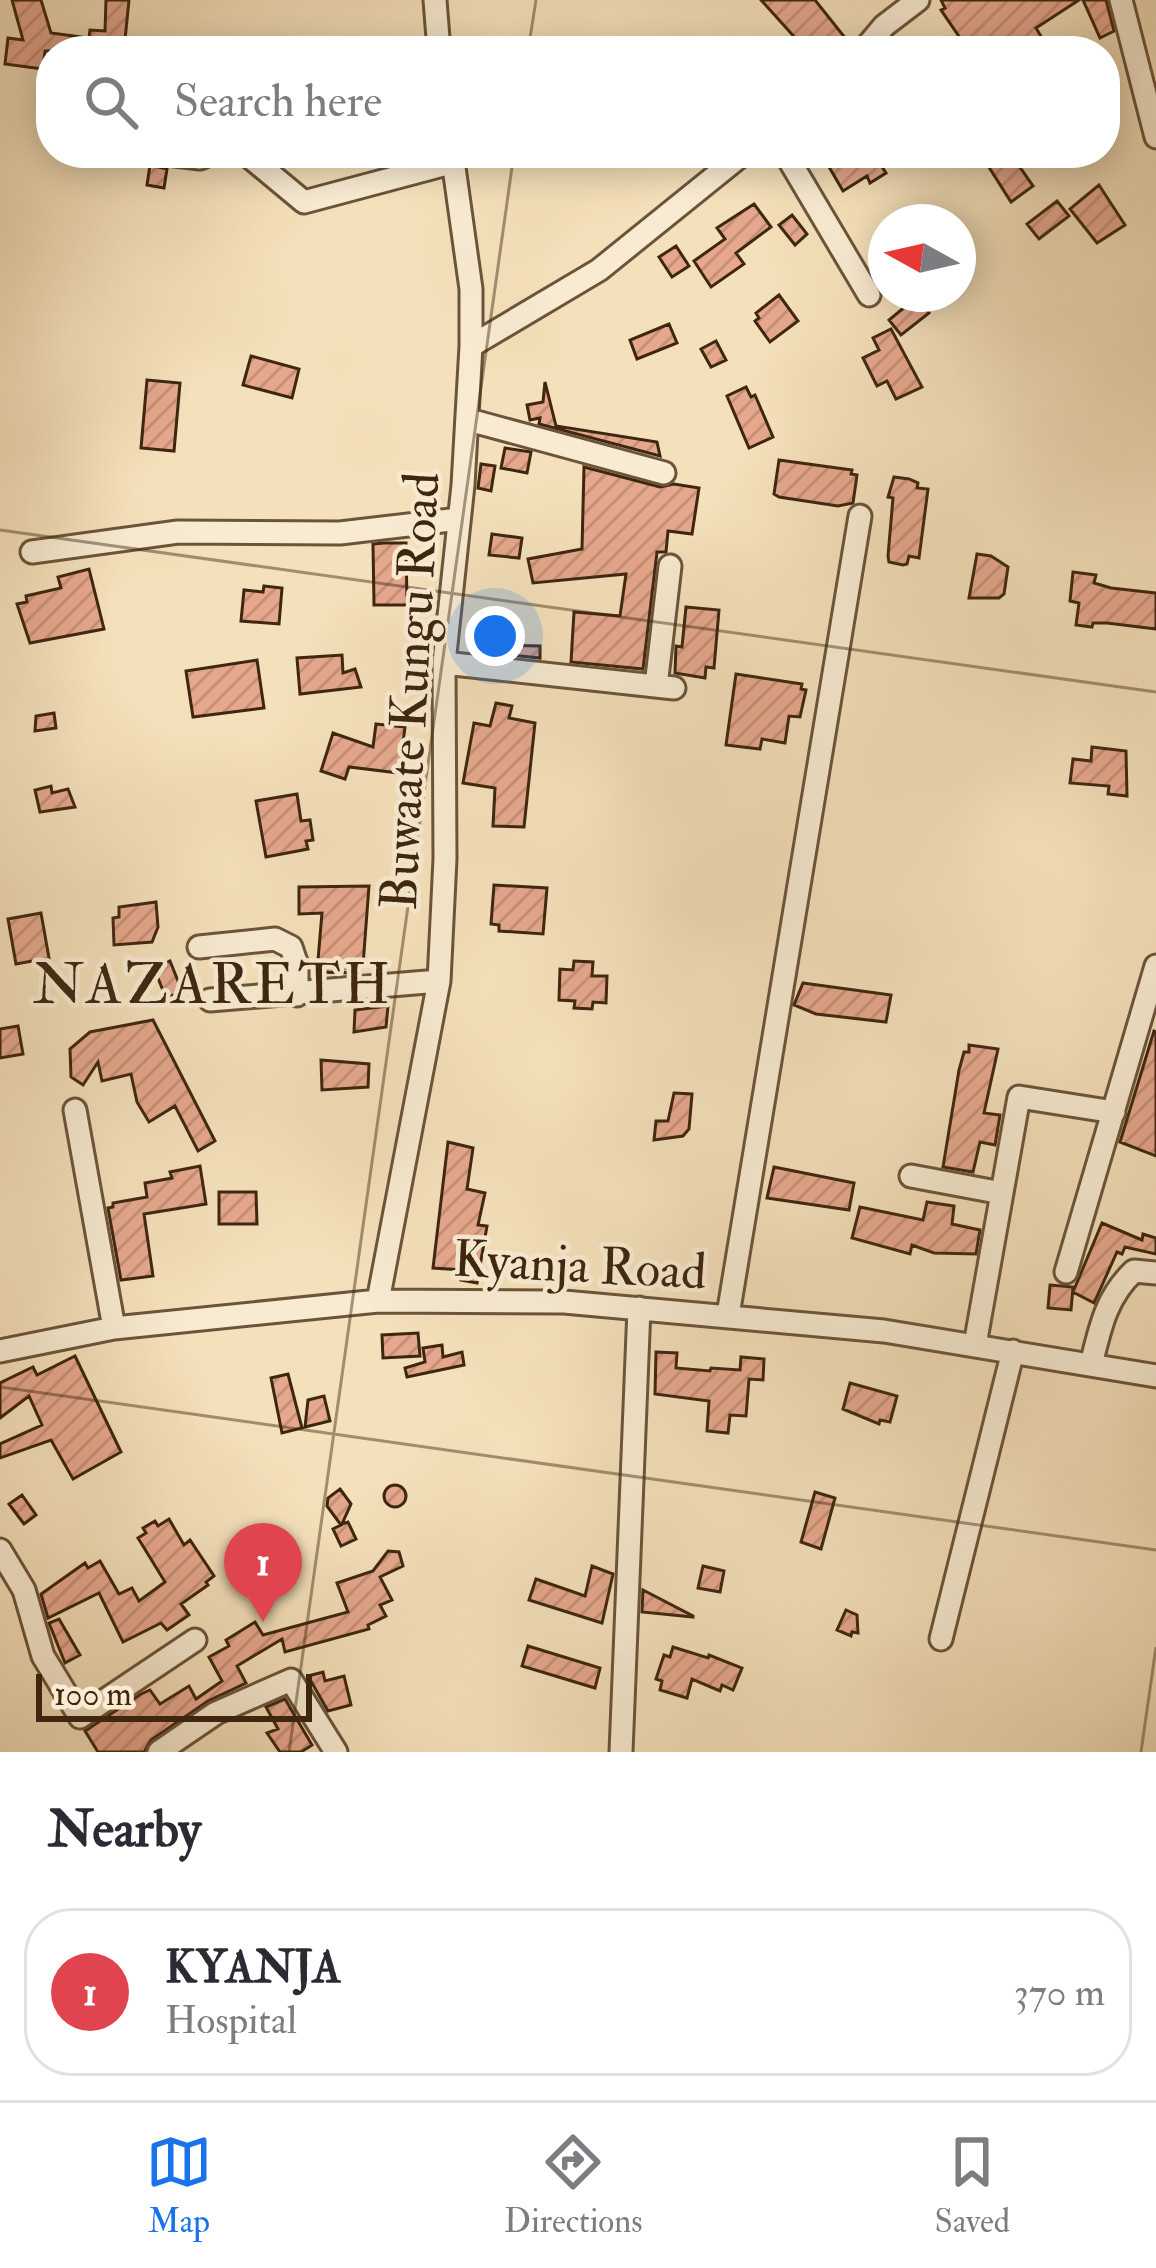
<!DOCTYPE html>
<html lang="en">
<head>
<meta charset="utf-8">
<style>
	body { margin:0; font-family:"IM FELL Double Pica",serif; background:#f7f7f7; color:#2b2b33 }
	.compass { position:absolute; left:868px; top:204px; width:108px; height:108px; border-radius:50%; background:#fff; box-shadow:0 6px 30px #0003; rotate:278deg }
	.scale { position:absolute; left:36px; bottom:30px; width:276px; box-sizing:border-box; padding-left:12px; border:6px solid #3e260f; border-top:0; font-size:33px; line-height:42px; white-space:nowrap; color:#3e260f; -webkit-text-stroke:9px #f8ebd2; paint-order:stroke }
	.you { position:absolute; left:495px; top:636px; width:42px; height:42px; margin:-30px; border:9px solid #fff; border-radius:50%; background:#1a73e8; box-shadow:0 0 0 18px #1a73e833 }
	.badge { display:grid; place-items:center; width:78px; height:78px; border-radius:50%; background:#1a73e8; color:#fff; font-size:39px; font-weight:700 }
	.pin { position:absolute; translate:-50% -99px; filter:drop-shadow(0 3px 6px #0008) }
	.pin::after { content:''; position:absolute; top:63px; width:42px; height:36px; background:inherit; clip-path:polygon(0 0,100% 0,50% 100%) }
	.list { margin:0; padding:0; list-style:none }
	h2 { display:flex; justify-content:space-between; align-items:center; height:156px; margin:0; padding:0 48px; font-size:51px }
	h2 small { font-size:39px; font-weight:400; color:#7c7c81 }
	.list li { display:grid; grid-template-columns:78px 1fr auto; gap:36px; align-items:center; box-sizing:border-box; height:168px; margin:0 24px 24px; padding:0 24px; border:3px solid #e1e1e2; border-radius:48px }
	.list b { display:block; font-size:45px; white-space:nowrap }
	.list p { margin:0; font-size:39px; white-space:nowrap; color:#7c7c81 }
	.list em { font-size:39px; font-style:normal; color:#7c7c81 }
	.icon { flex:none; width:66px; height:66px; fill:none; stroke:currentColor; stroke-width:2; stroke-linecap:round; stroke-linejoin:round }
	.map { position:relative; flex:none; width:1156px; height:1752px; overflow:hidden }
	.search { position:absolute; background:#fff; box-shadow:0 6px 30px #0003; left:36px; right:36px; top:36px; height:132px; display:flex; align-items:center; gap:30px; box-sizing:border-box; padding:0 42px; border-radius:48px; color:#7c7c81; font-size:45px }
	.sheet { height:348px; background:#fff }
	nav { display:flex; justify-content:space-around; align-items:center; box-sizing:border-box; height:168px; border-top:3px solid #e1e1e2; background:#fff; font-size:33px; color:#7c7c81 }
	nav a { display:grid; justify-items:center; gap:6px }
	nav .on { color:#1a73e8 }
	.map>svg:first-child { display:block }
	.building { fill:url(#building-hatch); stroke:#3e260f; stroke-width:3 }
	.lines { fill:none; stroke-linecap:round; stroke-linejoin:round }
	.minor-casing { stroke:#6c543a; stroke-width:27 }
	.minor { stroke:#f8ebd2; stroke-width:21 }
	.ticks { fill:none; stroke:#3e260f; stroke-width:3; stroke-opacity:0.45 }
	.labels { text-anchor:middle; stroke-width:9; stroke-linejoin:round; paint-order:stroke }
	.street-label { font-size:51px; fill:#3e260f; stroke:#f8ebd2 }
	.quarter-label { font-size:57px; letter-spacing:3px; fill:#3e260f; stroke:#f8ebd2 }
</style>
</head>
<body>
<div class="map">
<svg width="1156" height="1752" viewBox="0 0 1156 1752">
	<defs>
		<pattern id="building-hatch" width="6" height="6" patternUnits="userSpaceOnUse" patternTransform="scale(3)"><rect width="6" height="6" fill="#e6a88d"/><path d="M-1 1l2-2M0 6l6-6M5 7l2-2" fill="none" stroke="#c69078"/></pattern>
	</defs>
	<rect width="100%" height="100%" fill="#f4e0ba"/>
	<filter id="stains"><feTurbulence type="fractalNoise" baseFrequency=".00167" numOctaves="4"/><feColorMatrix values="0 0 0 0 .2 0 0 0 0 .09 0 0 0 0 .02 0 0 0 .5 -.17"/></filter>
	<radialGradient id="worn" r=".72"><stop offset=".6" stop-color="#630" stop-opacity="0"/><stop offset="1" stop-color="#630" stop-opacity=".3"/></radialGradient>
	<path class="building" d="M 12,0 L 41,0 L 51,33 L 89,38 L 90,30 L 105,31 L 106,0 L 129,0 L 124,50 L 45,51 L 43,69 L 5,64 L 8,38 L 23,40 Z
		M 761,0 L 815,0 L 846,39 L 830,51 L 807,51 Z
		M 941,0 L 1079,0 L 1036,28 L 1042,38 L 1023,51 L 969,51 L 941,10 L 945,8 Z
		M 1083,0 L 1106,0 L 1114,31 L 1100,38 Z
		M 836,153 L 873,153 L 886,173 L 870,183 L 867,176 L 843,191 L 825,160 Z
		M 980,153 L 1032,153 L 1017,163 L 1033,186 L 1011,202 Z
		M 150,165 L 167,169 L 164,188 L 147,185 Z
		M 1099,185 L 1125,225 L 1097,243 L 1070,209 Z
		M 1057,201 L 1069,216 L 1039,239 L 1027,224 Z
		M 754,204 L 771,227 L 736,253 L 744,264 L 711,287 L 694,261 L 725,239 L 717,228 Z
		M 792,215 L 807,234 L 795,245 L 779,225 Z
		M 676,246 L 689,266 L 672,277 L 659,257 Z
		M 779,295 L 798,321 L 770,342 L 755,321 L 759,318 L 756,313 Z
		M 917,297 L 929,313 L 901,335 L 889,320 Z
		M 669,324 L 677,343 L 637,359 L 630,340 Z
		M 891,329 L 922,387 L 896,399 L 887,381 L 877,386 L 863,358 L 879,350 L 873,338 Z
		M 716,341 L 726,360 L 711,367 L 701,349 Z
		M 251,356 L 299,369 L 292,398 L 243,385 Z
		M 147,380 L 180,383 L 174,451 L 141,448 Z
		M 545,382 L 556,426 L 657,442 L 660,456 L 539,424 L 540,418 L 530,420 L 527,405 L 543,402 Z
		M 746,387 L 751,397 L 755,395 L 773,437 L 749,448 L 727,396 Z
		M 505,448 L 531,452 L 527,473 L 501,468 Z
		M 779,460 L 852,470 L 851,474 L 857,475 L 853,503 L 838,506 L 779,497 L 774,494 Z
		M 481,464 L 495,466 L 491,491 L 478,488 Z
		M 584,467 L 660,487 L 674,484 L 699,488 L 692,534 L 668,531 L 666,552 L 657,552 L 643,669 L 571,662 L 574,612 L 620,616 L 626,574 L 533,583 L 528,559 L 582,549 Z
		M 894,477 L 909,479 L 918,483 L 917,488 L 928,489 L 919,558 L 909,556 L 907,564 L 903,565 L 889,562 L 888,556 L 893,498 L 888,497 Z
		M 492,534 L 522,538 L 519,558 L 489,555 Z
		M 384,543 L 406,543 L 407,605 L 374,605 L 373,544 Z
		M 977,554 L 991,556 L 1008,567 L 1004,594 L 999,598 L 969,598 Z
		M 89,569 L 104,629 L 30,643 L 17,604 L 27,602 L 26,596 L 61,588 L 58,577 Z
		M 1073,572 L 1096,575 L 1094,583 L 1111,588 L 1156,593 L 1156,629 L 1107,623 L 1093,623 L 1092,627 L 1076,625 L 1079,603 L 1070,601 Z
		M 264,586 L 282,588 L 279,624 L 241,621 L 244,590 L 263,592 Z
		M 686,607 L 719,610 L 714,668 L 706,667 L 705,678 L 675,673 L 676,646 L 682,647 Z
		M 489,645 L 540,646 L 540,658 L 489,653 Z
		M 342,655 L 343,673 L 355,669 L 361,687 L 300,694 L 297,658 Z
		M 257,660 L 264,708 L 193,717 L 186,671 Z
		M 736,674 L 802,684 L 801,689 L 806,690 L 800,717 L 789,716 L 785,743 L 762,739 L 760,749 L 726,745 Z
		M 496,703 L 512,706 L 509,718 L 535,723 L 524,827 L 493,826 L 495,788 L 463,783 L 474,723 L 490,726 Z
		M 54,713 L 56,728 L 35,731 L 36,716 Z
		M 376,724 L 405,727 L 399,773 L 349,767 L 345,779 L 321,771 L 333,733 L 373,747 Z
		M 1092,747 L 1126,751 L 1127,796 L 1108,794 L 1109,786 L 1070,783 L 1073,759 L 1091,761 Z
		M 51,786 L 52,793 L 68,789 L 75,807 L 40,812 L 35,790 Z
		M 297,794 L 301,821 L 310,820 L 313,840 L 306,841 L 308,849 L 266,857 L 256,801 Z
		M 494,885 L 547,888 L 543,934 L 499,931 L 499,925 L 491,924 Z
		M 369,886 L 363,965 L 354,965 L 354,973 L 317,972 L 322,913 L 299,914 L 299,887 Z
		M 156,902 L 158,927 L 152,942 L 114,945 L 113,918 L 119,917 L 119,907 Z
		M 41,913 L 49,958 L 16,964 L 8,919 Z
		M 170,961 L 182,991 L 166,998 L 154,968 Z
		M 574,961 L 593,962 L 592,976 L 607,976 L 606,1003 L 593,1002 L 592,1009 L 574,1008 L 575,1001 L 559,1000 L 560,969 L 573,970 Z
		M 803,983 L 891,995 L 886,1022 L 816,1014 L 794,1005 Z
		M 388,1006 L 386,1027 L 354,1032 L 355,1010 Z
		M 153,1020 L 215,1141 L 198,1151 L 175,1106 L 149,1122 L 137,1102 L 131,1074 L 102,1081 L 98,1062 L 83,1085 L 71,1077 L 70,1049 L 90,1032 Z
		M 18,1026 L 23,1054 L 0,1058 L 0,1029 Z
		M 1154,1031 L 1156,1032 L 1156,1156 L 1120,1142 Z
		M 969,1045 L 998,1049 L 984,1113 L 1000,1115 L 995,1145 L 980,1142 L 973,1172 L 943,1167 L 959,1070 L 964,1052 L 969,1052 Z
		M 321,1060 L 369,1064 L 368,1087 L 322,1090 Z
		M 674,1093 L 692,1094 L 689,1129 L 683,1136 L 654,1140 L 656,1121 L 668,1121 Z
		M 448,1142 L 473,1148 L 467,1189 L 485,1193 L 478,1225 L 487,1226 L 477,1283 L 461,1280 L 463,1270 L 433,1268 Z
		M 200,1166 L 206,1204 L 144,1214 L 153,1276 L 121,1280 L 108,1208 L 113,1207 L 113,1203 L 147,1197 L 145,1183 L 172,1178 L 170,1172 Z
		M 774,1167 L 854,1183 L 849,1210 L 767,1198 Z
		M 219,1192 L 256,1192 L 257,1224 L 219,1224 Z
		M 927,1202 L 954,1206 L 952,1224 L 980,1230 L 976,1254 L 934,1253 L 912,1245 L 910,1254 L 852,1238 L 860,1207 L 923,1220 Z
		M 1102,1223 L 1142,1240 L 1143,1234 L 1156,1238 L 1156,1254 L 1125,1247 L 1122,1254 L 1117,1252 L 1094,1303 L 1073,1292 Z
		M 1050,1285 L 1073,1287 L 1071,1310 L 1048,1308 Z
		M 418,1333 L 420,1356 L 383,1358 L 382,1335 Z
		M 442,1345 L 443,1357 L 462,1352 L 464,1365 L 407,1377 L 405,1368 L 425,1362 L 423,1348 Z
		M 656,1352 L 677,1353 L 676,1368 L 710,1371 L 711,1368 L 740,1370 L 741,1357 L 764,1359 L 763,1380 L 749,1379 L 746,1416 L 730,1415 L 728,1433 L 707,1431 L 709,1401 L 655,1394 Z
		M 75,1356 L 121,1452 L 73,1479 L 51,1440 L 0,1458 L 0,1444 L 42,1425 L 29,1396 L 0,1418 L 0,1383 L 33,1367 L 37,1375 Z
		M 288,1374 L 302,1428 L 282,1433 L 271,1378 Z
		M 850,1383 L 897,1396 L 890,1422 L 880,1420 L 879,1424 L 843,1409 Z
		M 324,1396 L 330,1421 L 305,1427 L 308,1400 Z
		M384 1496a11 11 0 1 1 22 0a11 11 0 1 1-22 0Z
		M 340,1489 L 351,1504 L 342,1524 L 348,1522 L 356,1539 L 341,1546 L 333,1529 L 341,1525 L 327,1506 L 328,1498 Z
		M 815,1492 L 835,1498 L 821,1549 L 801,1542 Z
		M 22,1495 L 36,1515 L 24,1524 L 9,1504 Z
		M 169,1519 L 184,1545 L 190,1540 L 214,1576 L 206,1582 L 208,1585 L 181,1604 L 189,1615 L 167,1630 L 161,1623 L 123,1642 L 99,1593 L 48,1618 L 41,1594 L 85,1563 L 88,1568 L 100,1561 L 119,1594 L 132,1588 L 139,1601 L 165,1582 L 138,1538 L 146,1533 L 143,1528 L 155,1521 L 158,1526 Z
		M 388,1551 L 399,1552 L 403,1566 L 380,1577 L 392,1600 L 380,1605 L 386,1616 L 368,1625 L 369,1629 L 285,1652 L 282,1639 L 237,1666 L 246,1683 L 208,1701 L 151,1740 L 144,1752 L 98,1752 L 85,1731 L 141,1694 L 150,1690 L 160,1704 L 189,1686 L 196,1699 L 222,1681 L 209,1657 L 229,1646 L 226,1640 L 255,1622 L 263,1635 L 348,1612 L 337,1583 L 373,1571 Z
		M 592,1566 L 613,1574 L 602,1623 L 529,1600 L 536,1579 L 585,1596 Z
		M 703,1566 L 724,1571 L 720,1592 L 698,1588 Z
		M 643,1590 L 693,1616 L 693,1617 L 642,1612 Z
		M 846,1610 L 857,1615 L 858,1633 L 852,1632 L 851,1636 L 837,1630 Z
		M 59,1619 L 80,1655 L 65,1663 L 49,1623 Z
		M 528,1646 L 600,1668 L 595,1688 L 522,1666 Z
		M 673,1647 L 708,1658 L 709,1655 L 742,1668 L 733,1690 L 722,1685 L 720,1691 L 692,1679 L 687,1698 L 660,1690 L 662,1681 L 656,1679 L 664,1655 L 670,1657 Z
		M 323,1672 L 325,1681 L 344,1676 L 351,1705 L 328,1711 L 308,1676 Z
		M 285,1699 L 312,1745 L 301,1752 L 280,1752 L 267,1733 L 278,1729 L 266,1707 Z"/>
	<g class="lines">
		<defs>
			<path id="minor" d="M 435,0 L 439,51
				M 1121,0 L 1156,137
				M 863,51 L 884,26 L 918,0
				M 159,153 L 200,158 L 212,153
				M 245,153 L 304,202 L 454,162
				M 785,153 L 869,295
				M 471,346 L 599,270 L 744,153
				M 469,420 L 664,473
				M 32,552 L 178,532 L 340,533 L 459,519
				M 444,663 L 674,688
				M 656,686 L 670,566
				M 199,947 L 275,939 L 291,947 L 297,965 L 297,995
				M 210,1000 L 439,981
				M 75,1110 L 114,1328
				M 911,1176 L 1002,1193
				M 1066,1272 L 1156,966
				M 378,1301 L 439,981 L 445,859 L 444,663 L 463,485 L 471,346 L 471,289 L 452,153
				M 728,1315 L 860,516
				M 975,1345 L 1019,1097 L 1114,1112
				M 0,1351 L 114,1328 L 378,1301 L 564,1302 L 884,1331 L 1156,1376
				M 1091,1365 C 1100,1328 1106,1297 1134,1271 L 1156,1273
				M 0,1550 L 24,1590 L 43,1656 L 80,1717 L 195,1640
				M 941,1639 L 1013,1351
				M 159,1752 L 216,1713 L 291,1680 L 336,1752
				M 621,1752 L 639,1308"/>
		</defs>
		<use href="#minor" class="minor-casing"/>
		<use href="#minor" class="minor"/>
	</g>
	<path class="ticks" d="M 528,51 L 536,0M 0,530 L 1156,692M 0,1387 L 1156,1550M 289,1752 L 514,153M 1141,1752 L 1156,1647"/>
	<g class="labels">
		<g class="street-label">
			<text transform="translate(409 691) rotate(-87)" y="18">Buwaate Kungu Road</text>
			<text transform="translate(580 1264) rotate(3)" y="18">Kyanja Road</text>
		</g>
		<g class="quarter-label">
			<text x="213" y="1003">NAZARETH</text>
		</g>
	</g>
	<rect width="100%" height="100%" filter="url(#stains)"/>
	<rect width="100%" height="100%" fill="url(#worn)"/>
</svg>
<svg class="compass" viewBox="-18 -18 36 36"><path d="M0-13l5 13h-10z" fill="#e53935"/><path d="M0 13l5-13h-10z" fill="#7c7c81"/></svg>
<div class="scale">100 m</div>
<div class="you"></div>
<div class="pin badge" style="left:263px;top:1622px;background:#e0444e">1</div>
<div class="search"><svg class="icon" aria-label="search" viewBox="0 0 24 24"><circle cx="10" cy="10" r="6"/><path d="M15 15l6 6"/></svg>Search here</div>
</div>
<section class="sheet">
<h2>Nearby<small></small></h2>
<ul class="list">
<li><span class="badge" style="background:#e0444e">1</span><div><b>KYANJA</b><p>Hospital</p></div><em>370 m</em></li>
</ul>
</section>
<nav>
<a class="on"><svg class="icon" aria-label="map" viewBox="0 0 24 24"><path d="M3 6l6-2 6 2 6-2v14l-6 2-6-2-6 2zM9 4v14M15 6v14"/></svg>Map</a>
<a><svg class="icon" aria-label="directions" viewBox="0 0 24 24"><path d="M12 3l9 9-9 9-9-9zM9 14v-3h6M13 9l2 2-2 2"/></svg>Directions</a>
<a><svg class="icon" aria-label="saved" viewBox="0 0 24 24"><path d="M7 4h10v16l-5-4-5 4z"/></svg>Saved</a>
</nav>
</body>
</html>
